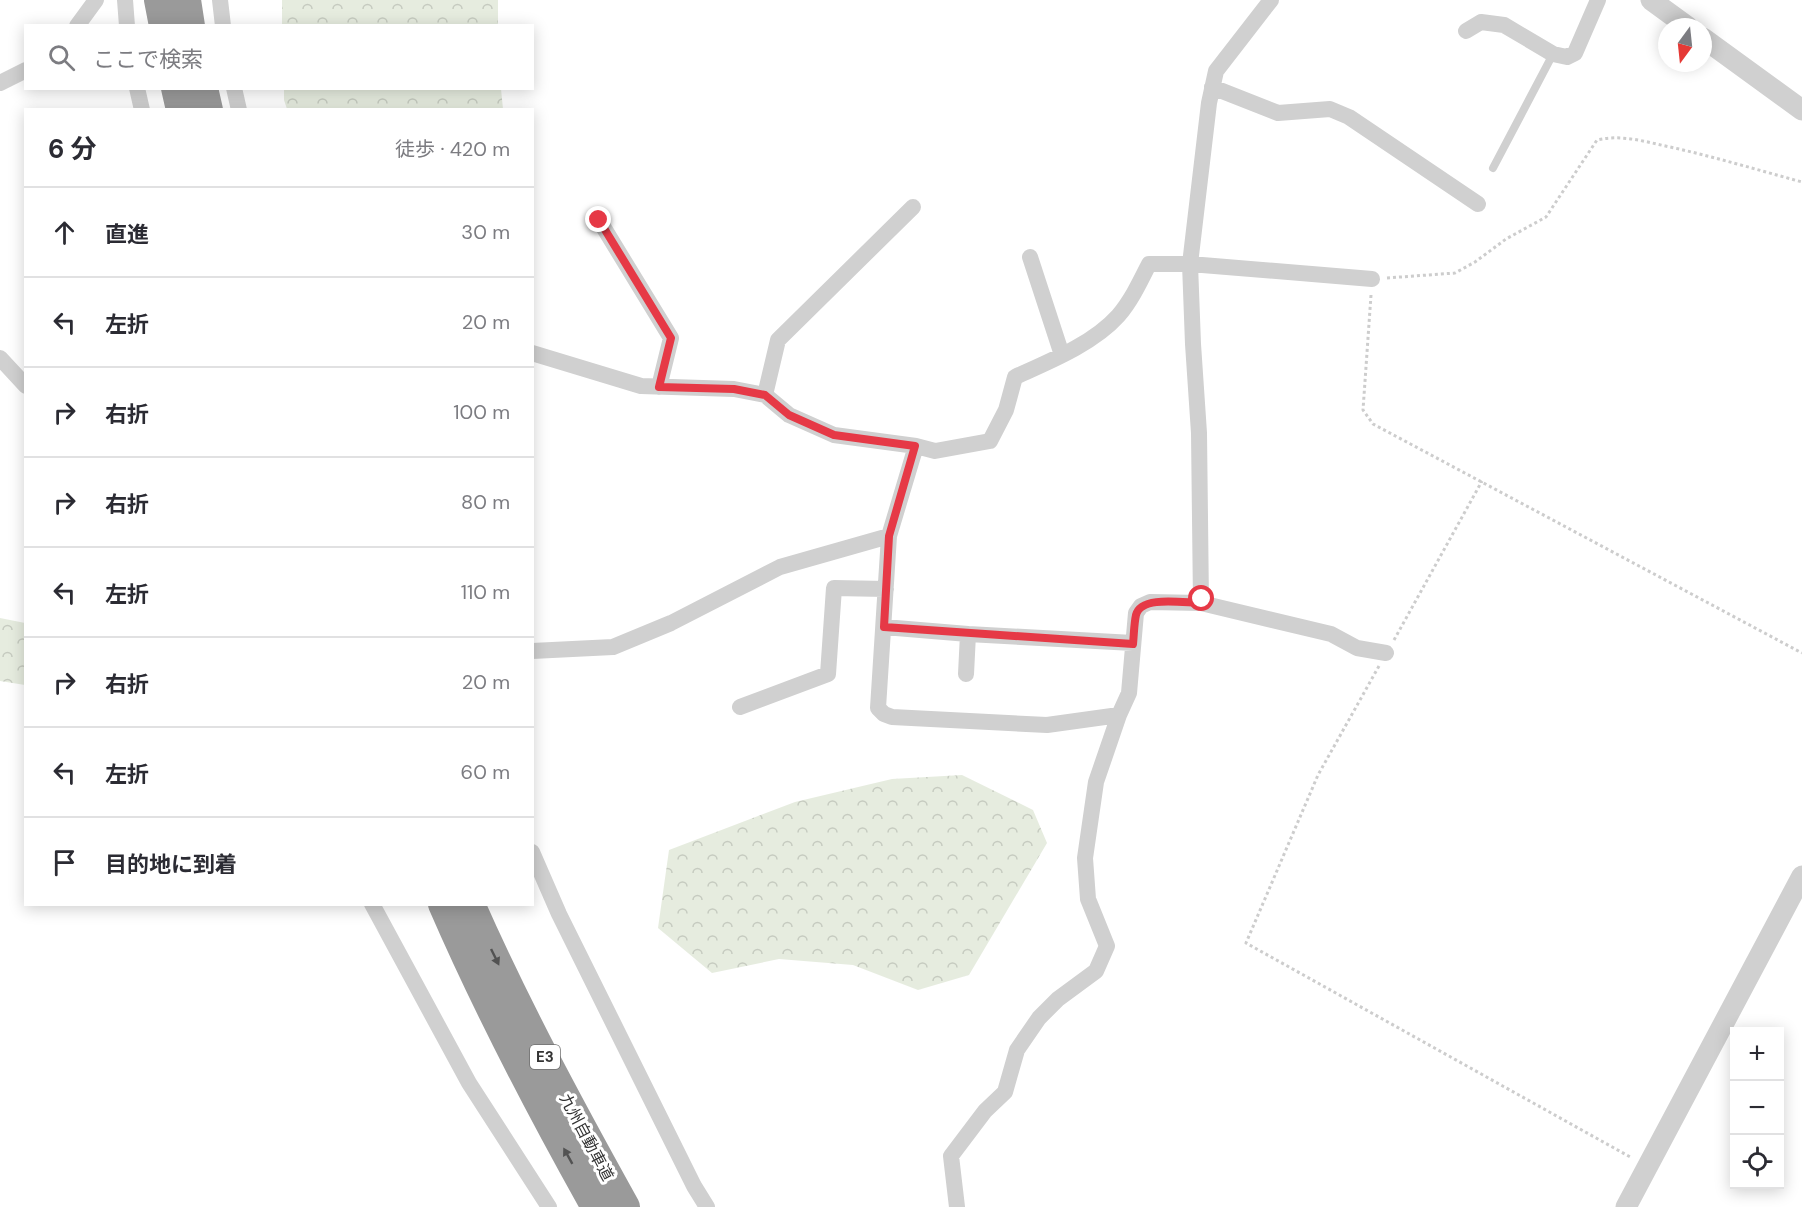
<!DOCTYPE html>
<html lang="ja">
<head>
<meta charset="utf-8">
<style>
	body { margin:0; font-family:"DM Sans","Noto Sans JP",sans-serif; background:#f2f2f3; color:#2b2b33 }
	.controls { position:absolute; right:18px; bottom:18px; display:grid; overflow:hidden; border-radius:0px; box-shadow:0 3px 15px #0003 }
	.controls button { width:54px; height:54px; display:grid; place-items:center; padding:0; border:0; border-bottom:2px solid #e1e1e2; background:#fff; color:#2b2b33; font:30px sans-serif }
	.compass { position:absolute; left:1658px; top:18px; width:54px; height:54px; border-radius:50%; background:#fff; box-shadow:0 3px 15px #0003; rotate:195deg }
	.stop { position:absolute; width:18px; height:18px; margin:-14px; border:4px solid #e63946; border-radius:50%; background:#fff }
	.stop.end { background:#e63946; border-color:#fff; box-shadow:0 2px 6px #0008 }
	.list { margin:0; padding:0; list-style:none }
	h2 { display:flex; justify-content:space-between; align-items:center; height:78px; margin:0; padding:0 24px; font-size:26px }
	h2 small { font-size:20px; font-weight:400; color:#7c7c81 }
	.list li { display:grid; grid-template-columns:39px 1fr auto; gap:18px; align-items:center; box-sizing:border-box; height:90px; padding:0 24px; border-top:2px solid #e1e1e2 }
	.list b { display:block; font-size:22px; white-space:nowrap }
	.list em { font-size:20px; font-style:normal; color:#7c7c81 }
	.icon { flex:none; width:33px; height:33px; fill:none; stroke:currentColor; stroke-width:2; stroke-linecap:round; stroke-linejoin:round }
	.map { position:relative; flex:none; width:1802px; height:1207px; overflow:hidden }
	.search { position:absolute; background:#fff; box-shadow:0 3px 15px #0003; left:24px; top:24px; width:510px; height:66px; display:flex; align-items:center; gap:15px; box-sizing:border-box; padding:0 21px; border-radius:0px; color:#7c7c81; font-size:22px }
	.panel { position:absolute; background:#fff; box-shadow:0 3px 15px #0003; left:24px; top:108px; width:510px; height:798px; border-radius:0px }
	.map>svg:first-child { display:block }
	.forest { fill:url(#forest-crowns) }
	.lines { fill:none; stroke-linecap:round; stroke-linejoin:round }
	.path { stroke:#cdcdcd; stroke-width:3; stroke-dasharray:3 3; stroke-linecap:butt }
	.service { stroke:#d0d0d0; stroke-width:8 }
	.minor { stroke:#d0d0d0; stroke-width:16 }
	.tertiary { stroke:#d0d0d0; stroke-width:21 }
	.motorway { stroke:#9a9a9a; stroke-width:30 }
	.oneway { fill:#525252 }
	.route { stroke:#e63946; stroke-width:8 }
	.labels { text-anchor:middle; stroke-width:6; stroke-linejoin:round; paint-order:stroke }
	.shield { fill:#fff; stroke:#707070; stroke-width:1.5 }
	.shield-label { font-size:15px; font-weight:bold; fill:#333 }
	.street-label { font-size:16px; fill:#333; stroke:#fff }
</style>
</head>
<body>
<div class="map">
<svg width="1802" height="1207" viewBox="0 0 1802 1207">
	<defs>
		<pattern id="forest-crowns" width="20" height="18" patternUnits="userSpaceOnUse" patternTransform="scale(1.5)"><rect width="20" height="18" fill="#e6ecdf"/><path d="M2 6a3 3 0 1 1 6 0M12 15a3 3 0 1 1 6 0" fill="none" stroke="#c6cbc0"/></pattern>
	</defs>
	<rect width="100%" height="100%" fill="#fff"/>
	<path class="forest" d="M 282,0 L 498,0 L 498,25 L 282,25 Z
		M 284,89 L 501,89 L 503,109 L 287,109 L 284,100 Z
		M 0,618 L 25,623 L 25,685 L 0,681 Z
		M 962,775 L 1033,810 L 1047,843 L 969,975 L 918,990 L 853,965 L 779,959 L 712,973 L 658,928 L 669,850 L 795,802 L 892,779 Z"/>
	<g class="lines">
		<path class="path" d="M 1387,278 L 1455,273 L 1475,262 L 1506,239 L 1546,217 L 1597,140 C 1622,134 1646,142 1670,147 C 1715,157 1758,170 1802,182
			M 1371,295 L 1363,410 L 1373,424 L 1802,653
			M 1394,640 L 1482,481
			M 1379,666 L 1318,775 L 1246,943 L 1632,1158"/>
		<path class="service" d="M 1493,168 L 1553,54"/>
		<path class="minor" d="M 125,0 L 127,26
			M 220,0 L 223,26
			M 77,26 L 96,0
			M 1466,31 L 1481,22 L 1504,25 L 1553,54 L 1567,57 L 1575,53 L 1598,0
			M 0,83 L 26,70
			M 1212,87 L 1278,113 L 1330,109 L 1349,117 L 1478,204
			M 137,88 L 142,110
			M 234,88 L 239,110
			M 599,220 L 671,338 L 659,387
			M 1030,257 L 1062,355
			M 532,353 L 641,386 L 734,389 L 765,395 L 789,415 L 834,435 L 916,446 L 935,451 L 990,441 L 1006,410 L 1015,377 C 1048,362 1093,344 1118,316 C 1131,301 1140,282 1149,264 L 1190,264 L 1372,279
			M 0,358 L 26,386
			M 765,395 L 778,340 L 913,207
			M 889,536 L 878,708 L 884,714 L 892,717 L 1047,725 L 1119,715
			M 1201,603 L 1199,433 L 1193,344 L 1190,264 L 1209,103 L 1216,71 L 1271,0
			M 884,627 L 968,634 L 966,674
			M 968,634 L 1133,643
			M 532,651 L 613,647 L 671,623 L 780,567 L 889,536 L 916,446
			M 740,707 L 828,674 L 834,588 L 886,589
			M 532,852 L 559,914 L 694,1186 L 707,1207
			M 372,904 L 469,1083 L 549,1207
			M 957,1207 L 951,1156 L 985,1111 L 1005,1092 L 1017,1050 L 1039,1018 L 1058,999 L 1096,971 L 1107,946 L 1088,899 L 1085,858 L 1096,782 L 1119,715 L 1129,693 L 1136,613 L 1141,606 L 1150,602 L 1201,603 L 1331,634 L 1357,648 L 1386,653"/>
		<path class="tertiary" d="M 1651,0 L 1688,27
			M 1703,38 L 1802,110
			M 1626,1207 L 1802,876"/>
		<path class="motorway" d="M 159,0 L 164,26
			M 186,0 L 190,26
			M 176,88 L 181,110
			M 203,88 L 208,110
			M 443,904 C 488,1008 541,1109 596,1207
			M 470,904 C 516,1008 570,1108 625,1207"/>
	</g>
	<defs><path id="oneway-solid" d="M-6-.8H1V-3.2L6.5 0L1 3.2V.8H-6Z" transform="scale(1.5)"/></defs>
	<g class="oneway">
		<use href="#oneway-solid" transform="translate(495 957) rotate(64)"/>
		<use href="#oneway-solid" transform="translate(568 1156) rotate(-119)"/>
	</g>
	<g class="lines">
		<path class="route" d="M 599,220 L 671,338 L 659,387 L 734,389 L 765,395 L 789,415 L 834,435 L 915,446 L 889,536 L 884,627 L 1133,644 C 1134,634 1134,624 1136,615 C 1141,595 1184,603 1201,603 L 1202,599"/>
	</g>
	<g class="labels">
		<rect class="shield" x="530" y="1045" width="30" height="24" rx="4.5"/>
		<g class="shield-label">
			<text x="545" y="1062">E3</text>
		</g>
		<g class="street-label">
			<text transform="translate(587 1137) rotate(62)" y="6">九州自動車道</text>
		</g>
	</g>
</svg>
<div class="controls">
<button>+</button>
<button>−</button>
<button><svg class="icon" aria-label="locate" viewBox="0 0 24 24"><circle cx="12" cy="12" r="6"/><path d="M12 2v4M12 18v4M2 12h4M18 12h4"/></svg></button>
</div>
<svg class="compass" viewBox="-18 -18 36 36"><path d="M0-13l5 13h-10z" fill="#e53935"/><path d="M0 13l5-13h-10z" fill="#7c7c81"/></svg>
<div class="stop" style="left:1202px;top:599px"></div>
<div class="stop end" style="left:599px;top:220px"></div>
<div class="search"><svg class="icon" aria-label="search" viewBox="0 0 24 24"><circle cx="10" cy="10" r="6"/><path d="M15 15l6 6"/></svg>ここで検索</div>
<section class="panel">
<h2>6 分<small>徒歩 · 420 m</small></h2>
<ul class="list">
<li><svg class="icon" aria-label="ahead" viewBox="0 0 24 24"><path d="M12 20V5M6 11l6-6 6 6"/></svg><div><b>直進</b></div><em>30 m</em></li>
<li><svg class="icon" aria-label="left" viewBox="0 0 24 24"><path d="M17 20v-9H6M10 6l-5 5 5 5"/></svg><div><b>左折</b></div><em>20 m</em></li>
<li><svg class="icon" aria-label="right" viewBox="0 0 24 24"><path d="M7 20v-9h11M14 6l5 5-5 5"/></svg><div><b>右折</b></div><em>100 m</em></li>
<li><svg class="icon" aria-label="right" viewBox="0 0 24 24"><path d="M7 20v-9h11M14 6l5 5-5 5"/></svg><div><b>右折</b></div><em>80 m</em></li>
<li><svg class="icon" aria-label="left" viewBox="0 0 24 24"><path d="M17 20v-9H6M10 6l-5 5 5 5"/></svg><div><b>左折</b></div><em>110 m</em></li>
<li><svg class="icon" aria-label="right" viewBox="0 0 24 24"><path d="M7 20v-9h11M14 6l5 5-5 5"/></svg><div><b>右折</b></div><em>20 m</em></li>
<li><svg class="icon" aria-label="left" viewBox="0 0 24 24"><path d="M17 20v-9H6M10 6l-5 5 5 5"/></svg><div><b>左折</b></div><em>60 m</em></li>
<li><svg class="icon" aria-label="arrive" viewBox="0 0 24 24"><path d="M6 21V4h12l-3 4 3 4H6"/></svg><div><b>目的地に到着</b></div></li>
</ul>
</section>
</div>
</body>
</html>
